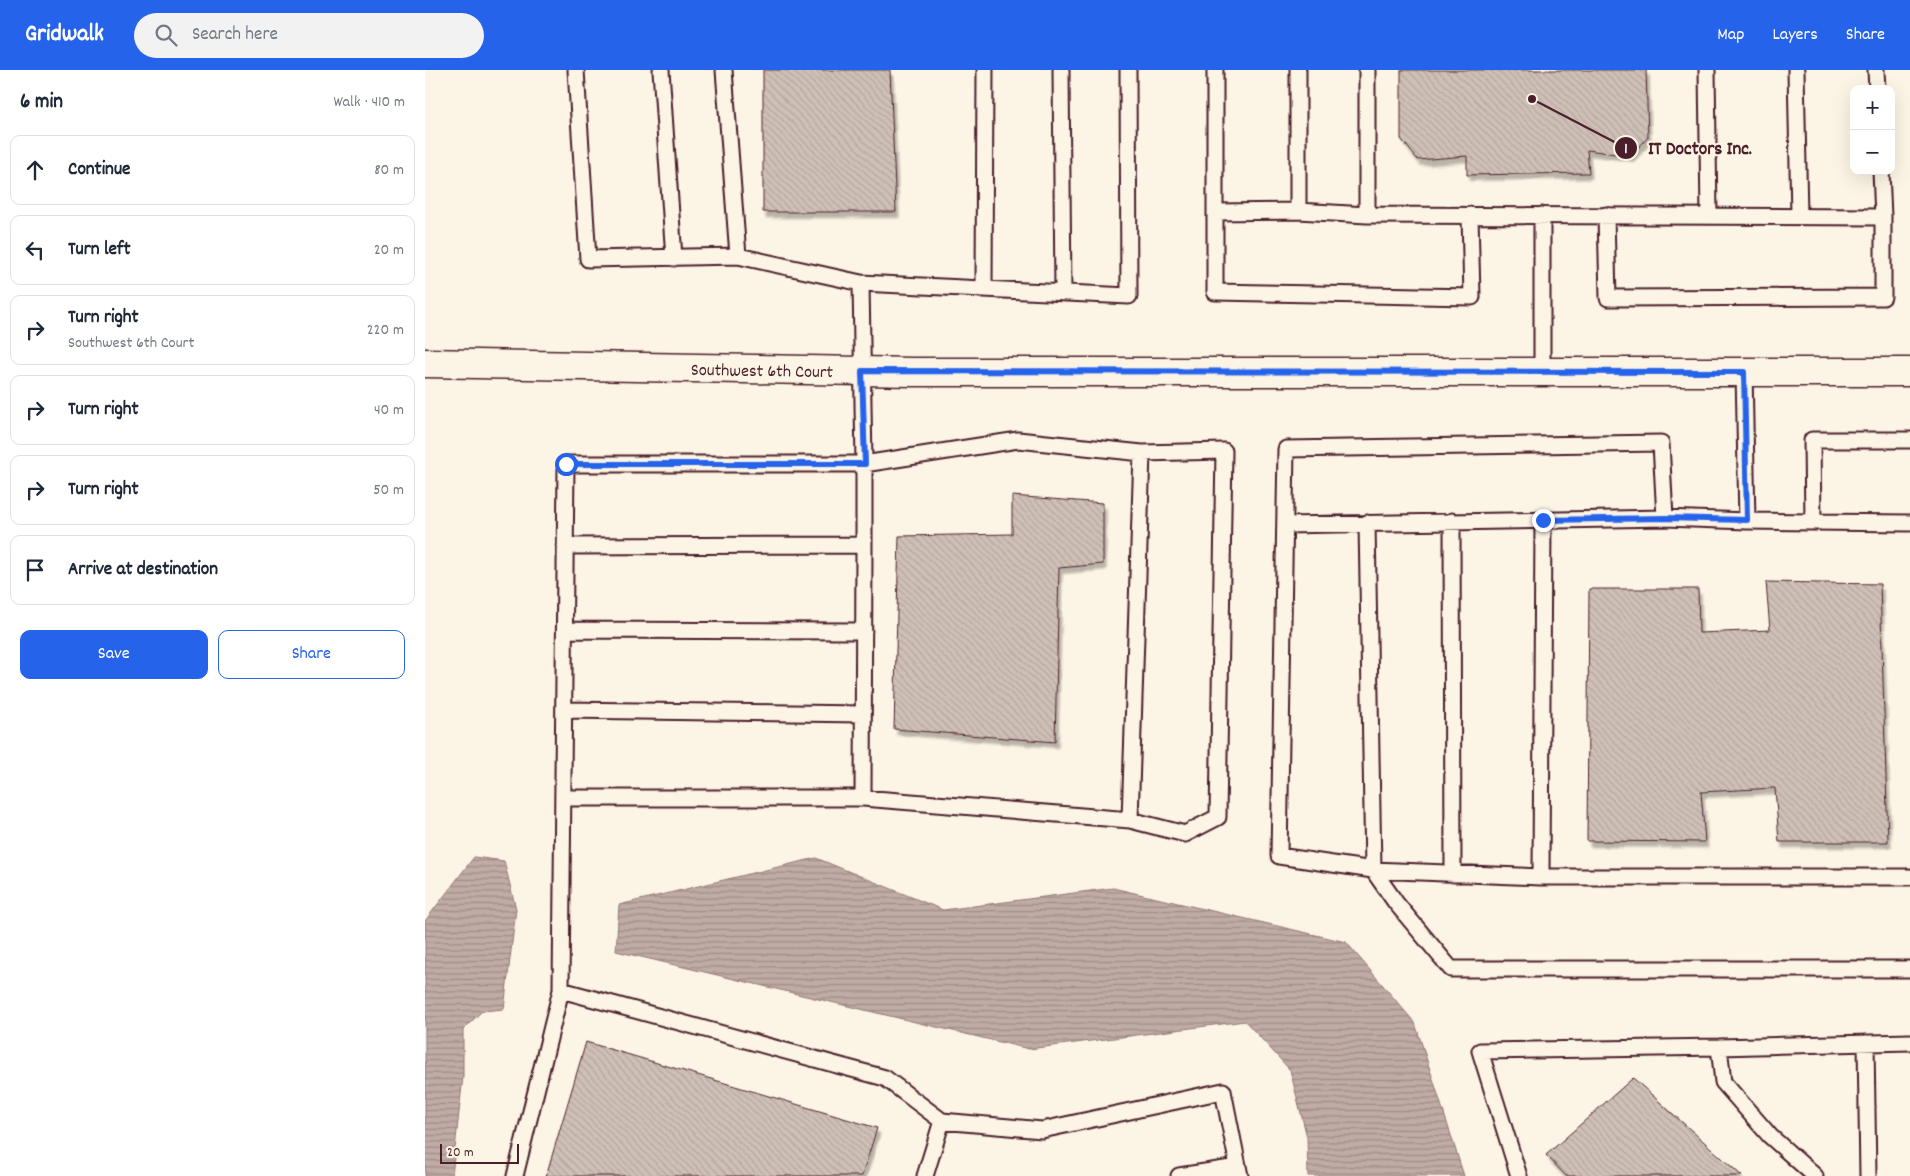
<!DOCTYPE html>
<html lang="en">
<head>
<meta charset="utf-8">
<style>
	body { margin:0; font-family:Dekko,sans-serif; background:#f2f2f3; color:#1f2937 }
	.controls { position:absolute; right:15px; top:15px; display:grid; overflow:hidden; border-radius:10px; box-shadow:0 5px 20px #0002 }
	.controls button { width:45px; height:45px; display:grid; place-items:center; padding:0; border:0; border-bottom:1px solid #e0e1e3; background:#fff; color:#1f2937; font:25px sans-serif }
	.scale { position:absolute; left:15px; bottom:12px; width:79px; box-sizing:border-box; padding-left:5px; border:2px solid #4a1f2b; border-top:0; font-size:14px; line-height:18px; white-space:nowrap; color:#4a1f2b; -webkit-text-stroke:4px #fcf5e5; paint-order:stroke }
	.stop { position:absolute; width:15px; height:15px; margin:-11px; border:4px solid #2563eb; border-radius:50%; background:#fff }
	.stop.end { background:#2563eb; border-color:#fff; box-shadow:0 1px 5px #0008 }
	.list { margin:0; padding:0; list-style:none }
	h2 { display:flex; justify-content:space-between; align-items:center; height:65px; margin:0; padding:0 20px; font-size:21px }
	h2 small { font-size:16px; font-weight:400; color:#747a83 }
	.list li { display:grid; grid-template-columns:32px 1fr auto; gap:15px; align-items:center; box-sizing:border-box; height:70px; margin:0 10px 10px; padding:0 10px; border:1px solid #e0e1e3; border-radius:10px }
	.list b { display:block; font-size:19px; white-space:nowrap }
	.list p { margin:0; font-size:16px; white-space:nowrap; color:#747a83 }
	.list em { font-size:16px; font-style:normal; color:#747a83 }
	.actions { display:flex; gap:10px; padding:15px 20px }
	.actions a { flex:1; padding:11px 0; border:1px solid #2563eb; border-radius:10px; text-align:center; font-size:18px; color:#2563eb }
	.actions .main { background:#2563eb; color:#fff }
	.icon { flex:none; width:28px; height:28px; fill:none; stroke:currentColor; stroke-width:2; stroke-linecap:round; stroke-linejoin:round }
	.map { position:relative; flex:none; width:1485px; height:1106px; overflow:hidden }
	header { display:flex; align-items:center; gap:30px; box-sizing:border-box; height:70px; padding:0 25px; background:#2563eb; color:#fff }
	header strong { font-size:24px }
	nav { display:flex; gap:28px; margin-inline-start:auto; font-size:18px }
	.search { width:350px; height:45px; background:#f2f2f3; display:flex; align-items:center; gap:12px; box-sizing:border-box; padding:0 18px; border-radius:28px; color:#747a83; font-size:19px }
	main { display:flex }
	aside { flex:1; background:#fff }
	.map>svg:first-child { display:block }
	.water { fill:url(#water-rules); stroke:#917474 }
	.building { fill:url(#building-back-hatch); stroke:#4a1f2b; filter:url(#shadow) }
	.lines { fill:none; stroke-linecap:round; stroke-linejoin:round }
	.service-casing { stroke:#4a1f2b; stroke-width:19 }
	.minor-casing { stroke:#4a1f2b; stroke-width:31 }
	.service { stroke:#fcf5e5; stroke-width:15 }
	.minor { stroke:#fcf5e5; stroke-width:28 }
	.route { stroke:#2563eb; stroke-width:6 }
	.labels { text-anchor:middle; stroke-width:4; stroke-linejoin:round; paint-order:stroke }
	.street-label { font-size:18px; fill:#4a1f2b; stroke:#fcf5e5 }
	.leader { fill:none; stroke:#4a1f2b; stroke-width:2 }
	.callout-dot { fill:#4a1f2b; stroke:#fcf5e5; stroke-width:2 }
	.mark-label { font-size:15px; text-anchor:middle; font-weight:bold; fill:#fff }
	.callout-label { font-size:19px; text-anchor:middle; font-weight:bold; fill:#4a1f2b; stroke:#fcf5e5; stroke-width:4; stroke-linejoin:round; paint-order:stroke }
</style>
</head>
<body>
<header>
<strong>Gridwalk</strong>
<div class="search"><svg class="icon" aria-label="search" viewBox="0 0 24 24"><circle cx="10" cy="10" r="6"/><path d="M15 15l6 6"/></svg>Search here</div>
<nav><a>Map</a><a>Layers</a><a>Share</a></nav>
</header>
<main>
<aside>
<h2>6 min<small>Walk · 410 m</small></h2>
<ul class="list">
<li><svg class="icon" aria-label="ahead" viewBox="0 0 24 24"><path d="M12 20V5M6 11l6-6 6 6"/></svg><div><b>Continue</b></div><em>80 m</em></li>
<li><svg class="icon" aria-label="left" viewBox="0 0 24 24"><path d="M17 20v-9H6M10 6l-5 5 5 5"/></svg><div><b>Turn left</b></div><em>20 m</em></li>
<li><svg class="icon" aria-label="right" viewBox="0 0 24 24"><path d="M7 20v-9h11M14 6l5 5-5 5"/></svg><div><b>Turn right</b><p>Southwest 6th Court</p></div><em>220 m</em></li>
<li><svg class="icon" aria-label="right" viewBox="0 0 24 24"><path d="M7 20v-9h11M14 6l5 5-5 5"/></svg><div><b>Turn right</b></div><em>40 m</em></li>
<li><svg class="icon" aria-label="right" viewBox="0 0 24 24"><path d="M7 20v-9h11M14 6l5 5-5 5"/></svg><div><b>Turn right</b></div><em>50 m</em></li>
<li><svg class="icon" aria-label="arrive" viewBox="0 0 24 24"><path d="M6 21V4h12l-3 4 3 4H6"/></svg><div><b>Arrive at destination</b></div></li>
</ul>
<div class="actions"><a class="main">Save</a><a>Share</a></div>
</aside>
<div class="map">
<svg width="1485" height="1106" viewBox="0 0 1485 1106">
	<defs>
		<pattern id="water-rules" width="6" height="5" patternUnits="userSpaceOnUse" patternTransform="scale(1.25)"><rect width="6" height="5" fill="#c0aca5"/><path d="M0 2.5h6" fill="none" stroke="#9e8b87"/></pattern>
		<pattern id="building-back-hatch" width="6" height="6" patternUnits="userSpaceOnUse" patternTransform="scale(1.25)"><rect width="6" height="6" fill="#cfc0b7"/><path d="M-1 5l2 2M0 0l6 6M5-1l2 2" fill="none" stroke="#b3a59e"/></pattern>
		<filter id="shadow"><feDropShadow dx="3" dy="5.5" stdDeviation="1" flood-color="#0004"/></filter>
	</defs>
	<rect width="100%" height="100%" fill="#fcf5e5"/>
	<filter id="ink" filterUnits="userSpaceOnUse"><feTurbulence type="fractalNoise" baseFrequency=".02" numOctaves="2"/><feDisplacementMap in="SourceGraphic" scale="10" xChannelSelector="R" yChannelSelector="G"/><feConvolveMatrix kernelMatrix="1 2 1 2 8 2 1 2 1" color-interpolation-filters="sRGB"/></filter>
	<g filter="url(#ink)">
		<path class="water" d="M 49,787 L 79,791 L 91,839 L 79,939 L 57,941 L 38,960 L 38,1006 L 27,1106 L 0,1106 L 0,851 Z
			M 391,788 L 518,840 L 688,818 L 921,872 L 990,953 L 1039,1106 L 883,1106 L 882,1067 L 865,1000 L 820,951 L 604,979 L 191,881 L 194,835 Z"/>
		<path class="building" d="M 338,0 L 465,0 L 471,142 L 338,142 Z
			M 976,0 L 1221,0 L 1223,67 L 1206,86 L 1162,80 L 1164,103 L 1042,105 L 1042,86 L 993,90 L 976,69 Z
			M 587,426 L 678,433 L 678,494 L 634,498 L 630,672 L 469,659 L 474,466 L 587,464 Z
			M 1341,512 L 1455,514 L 1463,772 L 1354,772 L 1350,718 L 1276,722 L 1280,772 L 1162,771 L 1164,519 L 1273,519 L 1274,563 L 1345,560 Z
			M 161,972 L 452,1058 L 437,1106 L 121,1106 Z
			M 1208,1008 L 1317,1106 L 1141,1106 L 1121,1085 Z"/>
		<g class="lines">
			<defs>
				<path id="service" d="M 151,0 L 163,189 L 313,186 L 436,213 L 704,226 L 703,0
					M 236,0 L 249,188
					M 299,0 L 313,186
					M 636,0 L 638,223
					M 790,0 L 790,222 L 1047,227 L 1045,145
					M 873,0 L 873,141 L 942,145
					M 942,0 L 942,145 L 1458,147 L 1456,101
					M 1282,0 L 1284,146
					M 1371,0 L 1374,146
					M 1451,0 L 1452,19
					M 790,142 L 873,141
					M 1181,145 L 1183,228 L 1458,227 L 1458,147
					M 559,219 L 560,0
					M 1117,302 L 1117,145
					M 1319,302 L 1322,451 L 1388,452 L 1387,370 L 1485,370
					M 1027,451 L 1028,804
					M 1322,451 L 1240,448 L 1236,373 L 861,379 L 854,786 L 948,800 L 971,833 L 1026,899 L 1485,899
					M 1388,452 L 1485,453
					M 942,453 L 948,800 L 1116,807 L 1485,807
					M 860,455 L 1240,448
					M 140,476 L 439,475 L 439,394 L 593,370 L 717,383 L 705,750 L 438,728
					M 140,560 L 439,561
					M 139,640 L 438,644
					M 138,728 L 438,728 L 439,475
					M 705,750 L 760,764 L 793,747 L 799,381 L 717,383
					M 1116,807 L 1118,450
					M 136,920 L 460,1008 L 517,1051 L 617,1060 L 798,1021 L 815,1106
					M 1441,973 L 1443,1106
					M 1294,977 L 1485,972
					M 90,1106 L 136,920 L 141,394 L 439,394 L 436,213
					M 500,1106 L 517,1051
					M 754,1106 L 813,1097
					M 1094,1106 L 1055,981 L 1294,977 L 1298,1012 L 1345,1066 L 1390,1106"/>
				<path id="minor" d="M 0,293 L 487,302 L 1485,302"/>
			</defs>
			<use href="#service" class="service-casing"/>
			<use href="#minor" class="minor-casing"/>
			<use href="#service" class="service"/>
			<use href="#minor" class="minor"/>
		</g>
	</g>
	<g class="lines" filter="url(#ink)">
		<path class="route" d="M 141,394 L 440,394 L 437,301 L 1319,302 L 1322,450 L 1240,448 L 1118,450"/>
	</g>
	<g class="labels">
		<g class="street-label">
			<text transform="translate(337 300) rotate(1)" y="6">Southwest 6th Court</text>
		</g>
	</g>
	<path class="leader" d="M1107 29L1201 78"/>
	<g class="callout-dot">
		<circle cx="1107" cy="29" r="5"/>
		<circle cx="1201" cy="78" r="12"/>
	</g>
	<g class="mark-label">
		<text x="1201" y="83">1</text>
	</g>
	<g class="callout-label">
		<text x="1275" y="84">IT Doctors Inc.</text>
	</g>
</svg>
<div class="controls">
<button>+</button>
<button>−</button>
</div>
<div class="scale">20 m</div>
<div class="stop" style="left:141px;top:394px"></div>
<div class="stop end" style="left:1118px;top:450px"></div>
</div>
</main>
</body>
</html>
